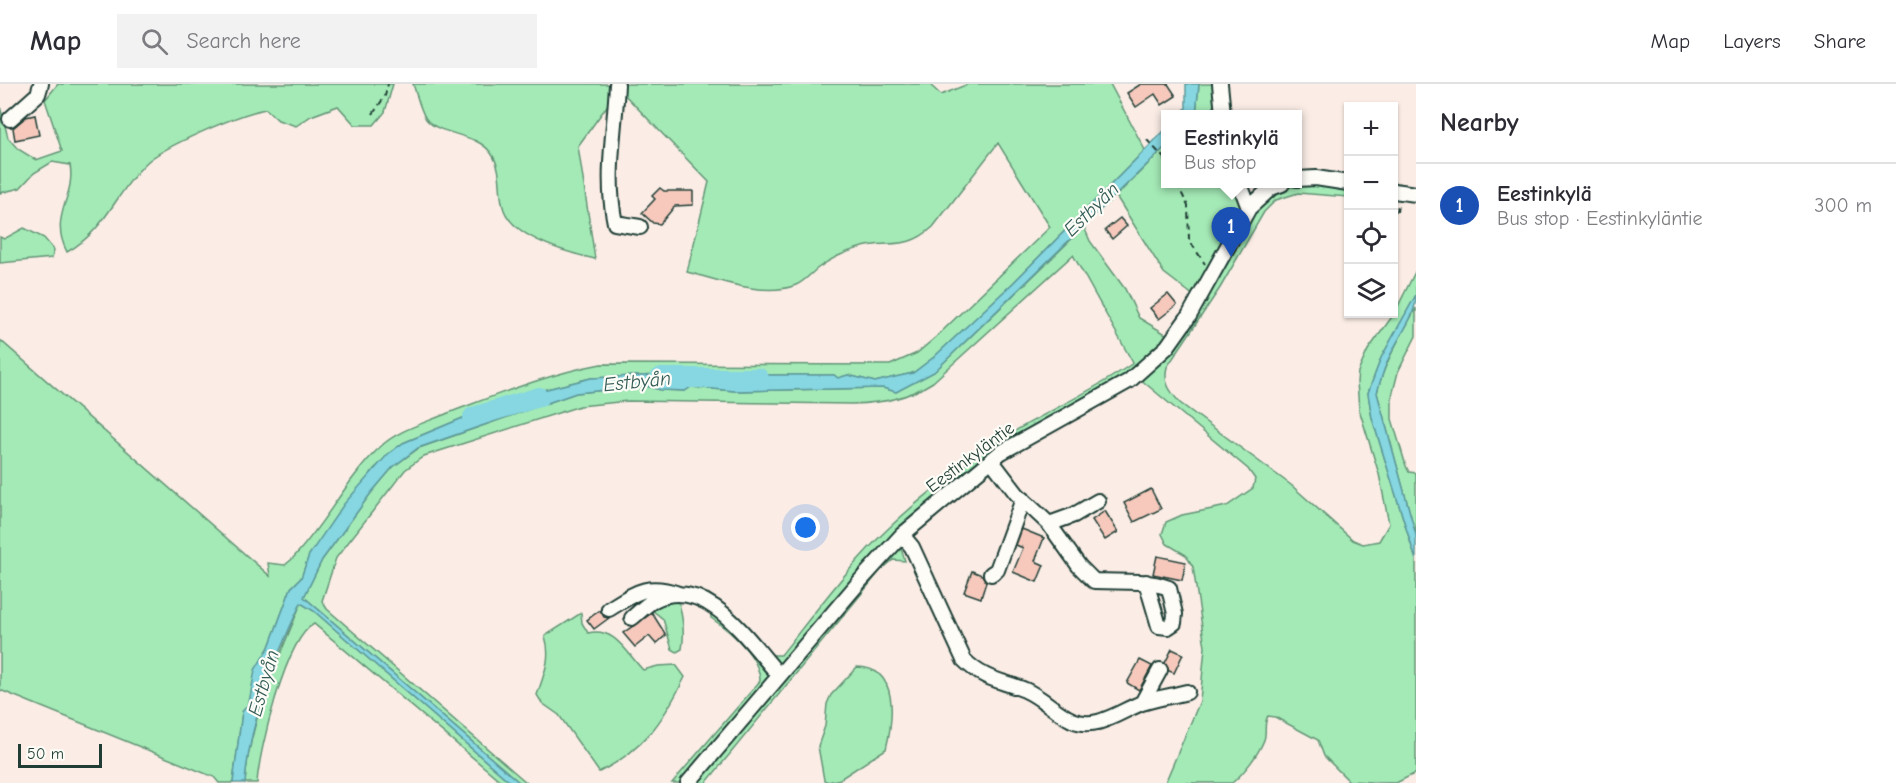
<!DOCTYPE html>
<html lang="en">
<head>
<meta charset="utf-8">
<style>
	body { margin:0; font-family:"Comic Neue",sans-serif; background:#f2f2f3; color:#2b2b33 }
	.controls { position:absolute; right:18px; top:18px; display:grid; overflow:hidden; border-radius:0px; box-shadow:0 2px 4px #0004 }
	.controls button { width:54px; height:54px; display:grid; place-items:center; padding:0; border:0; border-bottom:2px solid #e1e1e2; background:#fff; color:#2b2b33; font:30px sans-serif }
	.scale { position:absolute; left:18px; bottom:15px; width:84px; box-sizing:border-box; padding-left:6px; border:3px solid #1f3d34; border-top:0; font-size:16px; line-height:21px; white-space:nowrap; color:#1f3d34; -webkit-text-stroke:4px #fdfcf7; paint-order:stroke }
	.you { position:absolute; left:806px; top:444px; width:21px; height:21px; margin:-15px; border:4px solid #fff; border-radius:50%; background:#1a73e8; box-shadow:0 0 0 9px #1a73e833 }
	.badge { display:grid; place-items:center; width:39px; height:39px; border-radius:50%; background:#ea580c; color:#fff; font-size:20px; font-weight:700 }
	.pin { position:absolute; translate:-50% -50px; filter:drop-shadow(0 2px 3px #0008) }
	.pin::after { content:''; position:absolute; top:32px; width:21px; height:18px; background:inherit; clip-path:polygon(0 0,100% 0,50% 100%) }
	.popup { position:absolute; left:1161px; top:26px; width:141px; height:78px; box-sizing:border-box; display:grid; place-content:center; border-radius:0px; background:#fff; filter:drop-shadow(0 2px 4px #0005); font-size:20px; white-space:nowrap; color:#7c7c81 }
	.popup b { font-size:22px; color:#2b2b33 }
	.popup::after { content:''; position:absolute; left:50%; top:100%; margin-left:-12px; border:12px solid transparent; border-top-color:#fff }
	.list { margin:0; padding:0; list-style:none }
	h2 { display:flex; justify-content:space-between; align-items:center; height:78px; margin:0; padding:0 24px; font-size:26px }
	h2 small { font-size:20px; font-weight:400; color:#7c7c81 }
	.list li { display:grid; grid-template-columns:39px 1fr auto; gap:18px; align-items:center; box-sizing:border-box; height:84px; padding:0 24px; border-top:2px solid #e1e1e2 }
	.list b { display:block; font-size:22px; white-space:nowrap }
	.list p { margin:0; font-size:20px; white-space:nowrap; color:#7c7c81 }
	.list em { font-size:20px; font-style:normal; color:#7c7c81 }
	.icon { flex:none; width:33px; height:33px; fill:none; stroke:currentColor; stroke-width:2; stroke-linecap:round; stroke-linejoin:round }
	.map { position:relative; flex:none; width:1416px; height:699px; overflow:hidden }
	header { display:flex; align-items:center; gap:36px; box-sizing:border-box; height:84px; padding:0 30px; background:#fff; border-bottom:2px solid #e1e1e2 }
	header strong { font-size:28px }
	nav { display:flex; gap:33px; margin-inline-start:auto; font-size:21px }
	.search { width:420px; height:54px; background:#f2f2f3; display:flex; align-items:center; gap:15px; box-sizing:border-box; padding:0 21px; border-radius:0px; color:#7c7c81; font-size:22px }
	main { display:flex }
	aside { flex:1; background:#fff }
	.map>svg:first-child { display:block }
	.green { fill:#a4eab6; stroke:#629475; stroke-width:1.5 }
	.water { fill:#86d7e1; stroke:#5d999c; stroke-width:1.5 }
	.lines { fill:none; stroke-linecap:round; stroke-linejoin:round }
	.river { stroke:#86d7e1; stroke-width:20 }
	.building { fill:#f7c9bd; stroke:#1f3d34; stroke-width:1.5 }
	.minor-casing { stroke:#1f3d34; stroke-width:18 }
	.path { stroke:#1f3d34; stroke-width:2; stroke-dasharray:6 4.5; stroke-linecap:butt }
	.minor { stroke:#fdfcf7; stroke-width:14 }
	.labels { text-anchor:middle; stroke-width:4.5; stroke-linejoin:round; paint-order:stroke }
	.street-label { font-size:18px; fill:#1f3d34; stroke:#fdfcf7 }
	.water-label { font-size:20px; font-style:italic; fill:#345c57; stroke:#fdfcf7 }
</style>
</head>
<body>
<header>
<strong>Map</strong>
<div class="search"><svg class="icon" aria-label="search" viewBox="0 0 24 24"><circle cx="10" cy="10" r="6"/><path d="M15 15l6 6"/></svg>Search here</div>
<nav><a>Map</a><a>Layers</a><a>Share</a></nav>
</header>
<main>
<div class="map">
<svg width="1416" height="699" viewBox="0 0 1416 699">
	<rect width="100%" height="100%" fill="#fbede6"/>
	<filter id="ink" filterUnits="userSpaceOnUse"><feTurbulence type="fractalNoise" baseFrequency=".0167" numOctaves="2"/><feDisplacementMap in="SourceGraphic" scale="12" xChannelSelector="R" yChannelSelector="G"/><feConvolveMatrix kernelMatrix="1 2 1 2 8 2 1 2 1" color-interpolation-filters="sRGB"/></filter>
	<g filter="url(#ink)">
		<path class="green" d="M 58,0 L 393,0 L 385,28 L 374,41 L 355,41 L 338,22 L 311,32 L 296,42 L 278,36 L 266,25 C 242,29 161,63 145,80 C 115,110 106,146 67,168 C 48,132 76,114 70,81 L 52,78 L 34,89 L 20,104 L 0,109 L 0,22 L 8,54 L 18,65 L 36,76 L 62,67 L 45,16 Z
			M 413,0 L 614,0 L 615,11 L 578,62 L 595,175 C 569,169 515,155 504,126 C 497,107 504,87 491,69 C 476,48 439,52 426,35 C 420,26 417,11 413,0 Z
			M 619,0 L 929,0 L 941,11 L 968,0 L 1110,0 L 1145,66 L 1013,199 L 934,273 L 913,289 L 875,298 L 848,291 L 838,294 L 834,291 L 742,291 L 709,297 L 662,291 L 591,294 L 535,308 L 511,322 L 470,331 L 403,359 L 374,385 L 309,471 L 301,494 L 291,504 L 269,563 L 256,586 L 249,620 L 242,628 L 233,699 L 219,699 L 214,693 L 0,606 L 0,256 L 270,492 L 268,479 L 285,481 L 291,476 C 324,442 345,397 379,364 C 397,346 425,339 448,329 C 499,310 548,290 601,280 L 890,281 L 917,269 L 936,253 L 1050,143 L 998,59 L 933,143 C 904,169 888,154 856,165 C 843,169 829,176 818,184 C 810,190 805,197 796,201 C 764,214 719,196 687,188 L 709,98 L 619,5 Z
			M 1199,0 L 1217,0 L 1220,30 L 1196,30 Z
			M 1165,63 L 1165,100 L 1237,100 L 1246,124 L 1194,212 L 1164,189 L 1116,112 Z
			M 1311,101 L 1348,104 L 1348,113 L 1298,109 L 1276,116 L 1264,128 L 1220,204 L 1167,283 C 1163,299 1170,307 1180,319 L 1291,401 L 1353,456 L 1363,460 L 1379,457 L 1389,440 L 1379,390 L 1359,325 L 1357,298 L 1358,288 L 1368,266 L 1394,230 L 1416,186 L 1416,211 L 1381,274 L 1368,309 L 1372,334 L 1416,476 L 1416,689 L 1396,699 L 1349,697 L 1324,672 L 1318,656 L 1275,633 L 1268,632 C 1263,640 1267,648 1264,656 C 1258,671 1244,689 1232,699 L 1165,699 L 1200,617 L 1205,563 L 1193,483 L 1186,471 L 1167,460 L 1162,450 L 1166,438 L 1182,431 L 1227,422 L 1253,404 L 1255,395 L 1248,385 L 1140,295 L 1220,192 L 1236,165 L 1238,153 L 1255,126 L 1270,112 L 1290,103 Z
			M 1084,143 L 1090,157 L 1125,205 L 1139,234 L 1169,252 L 1137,285 L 1002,362 L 780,581 L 774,579 L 709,517 L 709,510 L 767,567 L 773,571 L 781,571 C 816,527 850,480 891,442 C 916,418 945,396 972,375 C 1023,337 1082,315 1133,279 L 1073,171 L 933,298 C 906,315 883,319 852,320 L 628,317 L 580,322 L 424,372 L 405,386 L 336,474 L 322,517 L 327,525 L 527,699 L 520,699 L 304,513 L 322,476 L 371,409 L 393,383 L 419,364 L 576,309 L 646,302 L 661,306 L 685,307 L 691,303 L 735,307 L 883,304 L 896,308 L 934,288 Z
			M 24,144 L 44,154 L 54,166 L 52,174 L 0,179 L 0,153 L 4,155 Z
			M 1416,224 L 1416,252 L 1398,288 L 1392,312 L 1392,335 L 1406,382 L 1409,388 L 1416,389 L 1416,451 L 1377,309 C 1384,278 1401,252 1416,224 Z
			M 900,461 L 905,477 L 893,476 L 881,486 L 706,699 L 694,699 Z
			M 670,517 L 679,519 C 683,535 685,549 682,565 L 677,568 L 672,565 L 663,535 L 652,526 Z
			M 301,519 L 314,527 L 511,699 L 503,699 L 314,540 C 286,554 259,667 257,699 L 245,699 C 249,636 278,577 301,519 Z
			M 710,523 L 724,533 L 771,592 L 682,699 L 672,699 L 760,597 C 760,572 730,547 711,534 Z
			M 581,529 L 582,539 L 588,549 C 615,543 626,568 643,586 L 658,582 L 676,581 L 685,593 C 663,637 644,666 599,688 L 559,631 L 542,619 L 537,611 C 544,590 552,574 545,552 Z
			M 857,583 C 900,583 893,636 886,665 L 840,695 L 828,698 L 824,696 L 818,662 L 825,642 L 827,620 L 831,611 Z"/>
		<path class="water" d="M 1186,0 L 1199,0 L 1196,30 L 1180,30 L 1186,24 Z
			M 1165,46 L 1165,63 L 934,288 L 896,308 L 883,304 L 735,307 L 691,303 L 685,307 L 661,306 L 646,302 L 576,309 L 418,364 L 393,383 L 371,409 L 322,476 L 304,513 L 520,699 L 511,699 L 314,527 L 301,519 C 275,574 249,638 245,699 L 233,699 L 242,628 L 249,619 L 255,586 L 269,563 L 291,504 L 301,494 L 309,471 L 344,420 L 388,370 L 403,359 L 470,331 L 511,322 L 535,308 L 591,294 L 662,291 L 709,297 L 742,291 L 834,291 L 838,294 L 848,291 L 875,298 L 895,293 L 913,289 L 934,273 L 1013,199 Z
			M 1416,211 C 1416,231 1403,246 1394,264 C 1386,278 1381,293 1377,309 L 1416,451 L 1416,476 L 1372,334 L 1368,309 L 1381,274 Z"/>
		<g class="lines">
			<path class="river" d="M 660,294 L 759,294
				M 473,333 L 539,313"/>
		</g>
		<path class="building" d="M 1141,0 L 1168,0 L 1176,12 L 1162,21 L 1155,10 L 1136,23 L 1127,9 Z
			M 35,31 L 39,51 L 15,56 L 13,44 L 26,33 Z
			M 660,104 L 664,107 L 693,107 L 693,121 L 675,122 L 660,140 L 653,139 L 642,129 L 655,115 L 652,112 Z
			M 1120,134 L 1127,142 L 1112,155 L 1105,146 Z
			M 1168,210 L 1177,221 L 1159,235 L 1150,224 Z
			M 1151,405 L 1161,425 L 1134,438 L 1124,419 Z
			M 1105,427 L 1118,448 L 1105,456 L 1092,436 Z
			M 1022,445 L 1044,454 L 1035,477 L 1044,481 L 1037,498 L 1013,488 L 1023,464 L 1016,461 Z
			M 1157,472 L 1186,478 L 1182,496 L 1153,490 Z
			M 972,487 L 982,491 L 986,498 L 981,514 L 964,508 Z
			M 600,526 L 604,533 L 609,534 L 594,545 L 587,536 Z
			M 652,529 L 666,551 L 656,560 L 649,552 L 635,563 L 623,549 Z
			M 1172,565 L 1183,570 L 1174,589 L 1169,587 L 1165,579 Z
			M 1140,576 L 1152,582 L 1139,606 L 1127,599 Z"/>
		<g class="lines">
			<defs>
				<path id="minor" d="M 617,0 C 615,46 605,93 615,139 L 640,143
					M 1220,0 L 1223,30
					M 10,35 L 38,10 L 41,0
					M 1297,95 L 1316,94 L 1348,99
					M 1240,100 L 1249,124
					M 1394,107 L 1416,110
					M 991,376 L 1017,410 L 1049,440 L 1074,431 L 1098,417
					M 1049,440 L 1079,482 L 1094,497 L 1140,498 C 1150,499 1159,500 1169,504 L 1175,530 L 1174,539 L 1168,543 L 1159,542 L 1146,498
					M 902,451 L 912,463 L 964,576 C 984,596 1000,596 1025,606 C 1043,614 1055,628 1072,636 C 1097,647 1120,627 1142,619 C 1156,614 1173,612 1187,608
					M 991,490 L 997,486 L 1023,415
					M 609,525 C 636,508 647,499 679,510
					M 632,534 C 639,528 646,521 654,516 C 706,489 750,559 779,591
					M 1142,619 L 1160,586
					M 688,699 L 861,496 L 902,451 L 1000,369 L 1129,297 L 1167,263 L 1189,232 L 1249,124 L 1271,104 L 1282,100"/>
			</defs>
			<use href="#minor" class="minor-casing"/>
			<path class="path" d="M 373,30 L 385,12 L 388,0
				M 1147,56 L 1165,75
				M 1177,100 L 1188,122 L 1189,156 L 1205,180
				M 1397,128 L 1398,119"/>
			<use href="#minor" class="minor"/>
		</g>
	</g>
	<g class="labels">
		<g class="street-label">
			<text transform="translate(970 373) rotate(-37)" y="6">Eestinkyläntie</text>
		</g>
		<g class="water-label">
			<text transform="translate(1091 125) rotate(-44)" y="7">Estbyån</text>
			<text transform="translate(637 297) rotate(-6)" y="7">Estbyån</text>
			<text transform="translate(263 599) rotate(-74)" y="7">Estbyån</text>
		</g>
	</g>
</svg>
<div class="controls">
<button>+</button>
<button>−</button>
<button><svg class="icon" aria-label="locate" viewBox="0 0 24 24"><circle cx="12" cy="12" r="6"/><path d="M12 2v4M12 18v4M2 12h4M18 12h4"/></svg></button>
<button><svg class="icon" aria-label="layers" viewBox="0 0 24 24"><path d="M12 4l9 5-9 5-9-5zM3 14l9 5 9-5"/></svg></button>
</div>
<div class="scale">50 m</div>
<div class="you"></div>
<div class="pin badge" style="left:1231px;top:173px;background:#1a4fb4">1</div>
<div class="popup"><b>Eestinkylä</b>Bus stop</div>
</div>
<aside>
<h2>Nearby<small></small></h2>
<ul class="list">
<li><span class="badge" style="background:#1a4fb4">1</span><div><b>Eestinkylä</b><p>Bus stop · Eestinkyläntie</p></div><em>300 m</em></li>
</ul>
</aside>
</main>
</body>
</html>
